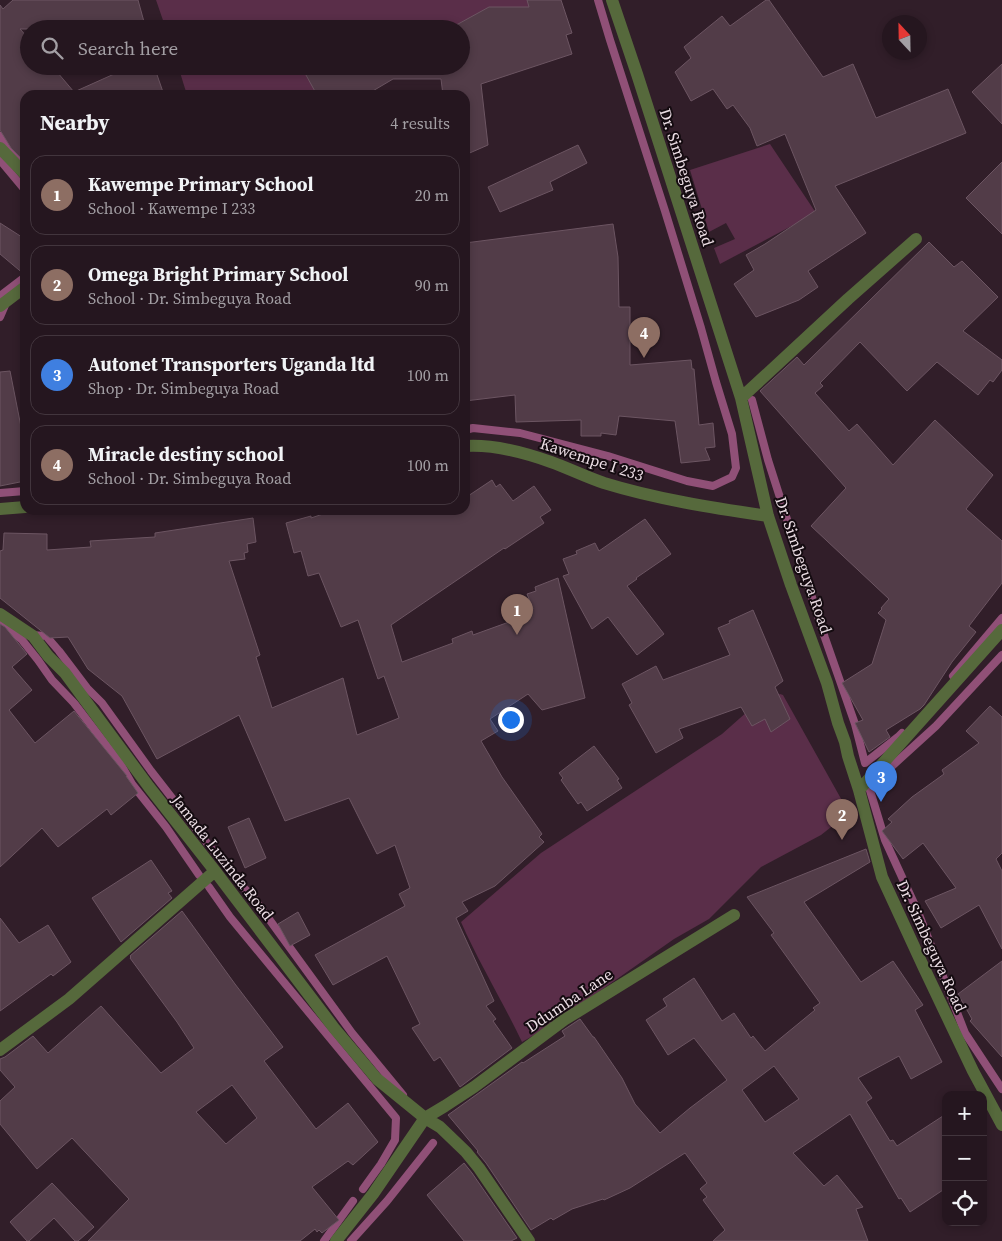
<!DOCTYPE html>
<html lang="en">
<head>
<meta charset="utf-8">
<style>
	body { margin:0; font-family:"Source Serif 4",serif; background:#2d1f28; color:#f1f3f6 }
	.controls { position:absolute; right:15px; bottom:15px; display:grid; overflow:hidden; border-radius:10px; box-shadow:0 2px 8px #0003 }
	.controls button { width:45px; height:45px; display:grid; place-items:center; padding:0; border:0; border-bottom:1px solid #42353d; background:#25161f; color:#f1f3f6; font:25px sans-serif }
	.compass { position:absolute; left:882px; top:15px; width:45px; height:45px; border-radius:50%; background:#25161f; box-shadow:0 2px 8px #0003; rotate:338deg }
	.you { position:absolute; left:510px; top:719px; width:18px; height:18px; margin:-12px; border:4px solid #fff; border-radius:50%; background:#1a73e8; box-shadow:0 0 0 8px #1a73e833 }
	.badge { display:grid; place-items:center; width:32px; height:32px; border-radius:50%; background:#d93025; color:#fff; font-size:16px; font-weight:700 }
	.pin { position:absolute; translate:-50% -41px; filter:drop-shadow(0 1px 2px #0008) }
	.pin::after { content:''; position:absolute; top:26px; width:18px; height:15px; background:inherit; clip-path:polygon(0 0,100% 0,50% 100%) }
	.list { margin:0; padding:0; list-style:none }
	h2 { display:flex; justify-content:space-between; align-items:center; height:65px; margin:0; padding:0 20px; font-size:21px }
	h2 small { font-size:16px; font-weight:400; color:#a39fa4 }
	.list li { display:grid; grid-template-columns:32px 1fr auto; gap:15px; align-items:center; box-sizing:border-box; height:80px; margin:0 10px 10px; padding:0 10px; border:1px solid #42353d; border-radius:15px }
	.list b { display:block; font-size:19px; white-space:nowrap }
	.list p { margin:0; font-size:16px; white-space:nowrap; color:#a39fa4 }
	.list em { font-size:16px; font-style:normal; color:#a39fa4 }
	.icon { flex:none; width:28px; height:28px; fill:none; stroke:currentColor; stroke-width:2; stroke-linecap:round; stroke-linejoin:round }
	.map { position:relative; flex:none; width:1002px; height:1241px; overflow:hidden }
	.search { position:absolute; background:#25161f; box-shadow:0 2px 8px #0003; left:20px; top:20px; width:450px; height:55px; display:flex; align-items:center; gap:12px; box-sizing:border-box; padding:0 18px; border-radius:28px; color:#a39fa4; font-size:19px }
	.panel { position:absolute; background:#25161f; box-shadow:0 2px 8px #0003; left:20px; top:90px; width:450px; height:425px; border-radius:15px }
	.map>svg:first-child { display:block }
	.green { fill:#5a2e49 }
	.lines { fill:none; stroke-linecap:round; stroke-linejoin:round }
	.stream { stroke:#905077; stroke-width:8 }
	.building { fill:#523c48; stroke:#6c5562; fill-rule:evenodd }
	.minor { stroke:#56693c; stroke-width:12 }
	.labels { text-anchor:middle; stroke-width:4; stroke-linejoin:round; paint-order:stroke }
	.street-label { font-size:16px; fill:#ebdde4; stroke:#140b10 }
</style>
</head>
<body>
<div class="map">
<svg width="1002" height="1241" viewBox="0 0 1002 1241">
	<rect width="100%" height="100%" fill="#311e29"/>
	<path class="green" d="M 156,0 L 528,0 L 532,22 L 461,29 L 166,29 Z
		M 178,66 L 379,66 L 345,95 L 187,95 Z
		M 770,144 L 816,213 L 720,264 L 714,248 L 735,239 L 726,223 L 709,232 L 690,170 Z
		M 780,694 L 783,695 L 849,813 L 821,835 L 761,867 L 709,919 L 674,939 L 550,1026 L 522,1042 C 503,1002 479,963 461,922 L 541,853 L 722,734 L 748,711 Z"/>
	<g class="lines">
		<path class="stream" d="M 0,136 L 19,160
			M 0,160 L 25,190
			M 0,296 L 25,277
			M 0,317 L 6,303
			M 752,400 L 768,460 L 825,638 L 855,724 L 865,763 L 898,737 L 902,733
			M 465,430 L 473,428 L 520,433 L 608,456 L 687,481 L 713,486 L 732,477 L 736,468 L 732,434 L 716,382 L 701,328 L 665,211 L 610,40 L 598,0
			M 0,493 L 25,491
			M 0,623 L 18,633
			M 12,632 L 22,640 L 38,660 L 52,680 L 74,703 L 120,763 L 132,784 L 166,827 L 199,875
			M 31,635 L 46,636 L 59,651 L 87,688 L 102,703 L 151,771 L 207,843 L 240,884 L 253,897 L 352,1033 L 403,1095
			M 1002,655 L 936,726 L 869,787 L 885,840 L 918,912 L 965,1033 L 1002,1089
			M 953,676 L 1002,618
			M 209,887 L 230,917 L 396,1118 L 395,1140 L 381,1164 L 363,1189
			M 324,1241 L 353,1201
			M 351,1241 L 387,1201 L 433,1143"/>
	</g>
	<path class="building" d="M 13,0 L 138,0 L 146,29 L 20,29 L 29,39 L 29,66 L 52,66 L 74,92 L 132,66 L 154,66 L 164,95 L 25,95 L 25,162 L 11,148 L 0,130 L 0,5 L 3,9 Z
		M 527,0 L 561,0 L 572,33 L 566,35 L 572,54 L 481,84 L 488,145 L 465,155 L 465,95 L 443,95 L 441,79 L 393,79 L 366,95 L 317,95 L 301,66 L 461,66 L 461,29 L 449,29 L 489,7 L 529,7 Z
		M 766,0 L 769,0 L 823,77 L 853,64 L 876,118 L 948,89 L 966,133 L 835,186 L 866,233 L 808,271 L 818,287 L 799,300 L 756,317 L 734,284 L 754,270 L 746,255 L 765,244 L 816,210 L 785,134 L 757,146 L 750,128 L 733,105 L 727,109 L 713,89 L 691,101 L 675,72 L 691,58 L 684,47 L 722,16 L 730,26 Z
		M 1002,64 L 1002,124 L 972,92 Z
		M 578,145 L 587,163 L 550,182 L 553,190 L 500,212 L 488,187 Z
		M 1002,162 L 1002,234 L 966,198 Z
		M 0,223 L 25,239 L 25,275 L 0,254 Z
		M 613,224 L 618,257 L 619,307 L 630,307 L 630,365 L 691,360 L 692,369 L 694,369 L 699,425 L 713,423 L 715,447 L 705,448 L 710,460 L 681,463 L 675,421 L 619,416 L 616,435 L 601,433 L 601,436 L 581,436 L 581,420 L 516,422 L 515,395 L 465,401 L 465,243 Z
		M 929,242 L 954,267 L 962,261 L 998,297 L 963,331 L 1002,360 L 1002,370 L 993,382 L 990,380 L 978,395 L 937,362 L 907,391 L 860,342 L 820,383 L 823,386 L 815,393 L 849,431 L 857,424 L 893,465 L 935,420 L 993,475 L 966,509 L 1002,541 L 1002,583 L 969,626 L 976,632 L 952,662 L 924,705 L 920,709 L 886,730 L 890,737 L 869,752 L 855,723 L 863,720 L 842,683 L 872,664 L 886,620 L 878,613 L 882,609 L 881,608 L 889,599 L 811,526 L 846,488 L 760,391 L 797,357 L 804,365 Z
		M 10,371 L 25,447 L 25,481 L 0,486 L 0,372 Z
		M 492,480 L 496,487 L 500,484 L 513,501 L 534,486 L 551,510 L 540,517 L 544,523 L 505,549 L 504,548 L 391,625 L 402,662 L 453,643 L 452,639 L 472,631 L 473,635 L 509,622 L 507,618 L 533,609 L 527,594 L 536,591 L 535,587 L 558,578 L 585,698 L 542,710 L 528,694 L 490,719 L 498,731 L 481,741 L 502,777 L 542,834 L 539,837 L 544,842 L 495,886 L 462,902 L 468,911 L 456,918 L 494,1001 L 486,1006 L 496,1019 L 493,1021 L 512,1048 L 460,1087 L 440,1057 L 434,1061 L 412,1028 L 420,1024 L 387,956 L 333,985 L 315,955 L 405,906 L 399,894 L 410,888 L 395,845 L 377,854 L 349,798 L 285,821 L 239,715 L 157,759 L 122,696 L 88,669 L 68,637 L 50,638 L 0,598 L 0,551 L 3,550 L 4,533 L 47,534 L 47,550 L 91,547 L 90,541 L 155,537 L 155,533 L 253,518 L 256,542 L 247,544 L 248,552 L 244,553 L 245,559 L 229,561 L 260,655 L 256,657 L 272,708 L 343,678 L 357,735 L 399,718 L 384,676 L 378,679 L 358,620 L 341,627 L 319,573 L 308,576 L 301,551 L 294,553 L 286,523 L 311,516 L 311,518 L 335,510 L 465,510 L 465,498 Z
		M 645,519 L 671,554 L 636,578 L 637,579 L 627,586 L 664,634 L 637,655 L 608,617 L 592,629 L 563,576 L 569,574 L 563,559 L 577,554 L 576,551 L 595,543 L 599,551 Z
		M 753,610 L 783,681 L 775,687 L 790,719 L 771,732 L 765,719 L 752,726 L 741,707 L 679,729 L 683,738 L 656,753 L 629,705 L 632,703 L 622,684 L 656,666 L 663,680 L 730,655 L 718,628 L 730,623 L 729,621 Z
		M 0,624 L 5,627 L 27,654 L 12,667 L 32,690 L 9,710 L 35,743 L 74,711 L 127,776 L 126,776 L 138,793 L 111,815 L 107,809 L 58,847 L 42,828 L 0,867 Z
		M 990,706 L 1002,717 L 1002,853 L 996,859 L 1002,871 L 1002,949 L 979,905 L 941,928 L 925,901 L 956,888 L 923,843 L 903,859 L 882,831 L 892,822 L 888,819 L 912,797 L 944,774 L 942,770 L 979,743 L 966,731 Z
		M 594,746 L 619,779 L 617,780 L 622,788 L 587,811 L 581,802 L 578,804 L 561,780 L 563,778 L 559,773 Z
		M 249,818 L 266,858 L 245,868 L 228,827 Z
		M 866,849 L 870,862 L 804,902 L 861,982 L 893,961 L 923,1005 L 915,1010 L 942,1062 L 911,1079 L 899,1056 L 858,1078 L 872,1098 L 866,1102 L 890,1141 L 893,1140 L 897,1146 L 946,1114 L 946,1188 L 910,1212 L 901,1198 L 899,1199 L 850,1114 L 793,1153 L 824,1186 L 837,1175 L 863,1207 L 856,1209 L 868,1241 L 713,1241 L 725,1230 L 703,1200 L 707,1197 L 700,1189 L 707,1183 L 685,1153 L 630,1188 L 604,1200 L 603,1199 L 572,1209 L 553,1220 L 551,1218 L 531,1230 L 486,1163 L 477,1152 L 478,1151 L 448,1115 L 522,1062 L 523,1063 L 565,1036 L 562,1031 L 580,1019 L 593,1037 L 594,1037 L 622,1078 L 635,1104 L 660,1133 L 690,1108 L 727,1080 L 694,1038 L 668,1055 L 646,1020 L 667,1006 L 663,999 L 694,978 L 722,1021 L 734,1013 L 751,1038 L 753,1036 L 765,1051 L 815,1010 L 813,1008 L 820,1003 L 771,935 L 774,933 L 747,897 ZM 774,1066 L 799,1099 L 765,1122 L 742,1090 Z
		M 151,860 L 172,891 L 168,893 L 172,898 L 121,942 L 92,898 Z
		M 182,911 L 235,984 L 283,1047 L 264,1061 L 316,1129 L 348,1103 L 378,1142 L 353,1165 L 348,1161 L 312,1187 L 339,1220 L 322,1233 L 319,1230 L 317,1232 L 315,1229 L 300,1241 L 88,1241 L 129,1199 L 72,1138 L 37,1169 L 0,1124 L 0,1101 L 15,1087 L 0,1070 L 0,1059 L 5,1057 L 33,1036 L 48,1053 L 101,1006 L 161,1073 L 194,1048 L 177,1022 L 130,958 L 131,957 L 130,956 ZM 232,1085 L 257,1118 L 226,1144 L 196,1112 Z
		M 298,912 L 310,935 L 290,946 L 278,924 Z
		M 0,918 L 19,943 L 48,925 L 71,962 L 53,976 L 51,974 L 0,1011 Z
		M 1002,961 L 1002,1057 L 970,1021 L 972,1019 L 958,994 Z
		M 464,1163 L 472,1173 L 517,1238 L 511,1241 L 464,1241 L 427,1195 Z
		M 52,1183 L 94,1227 L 78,1241 L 75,1241 L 54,1218 L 29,1241 L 27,1241 L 10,1222 Z"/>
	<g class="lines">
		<path class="minor" d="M 612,0 L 637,74 L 741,398 L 768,516 L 791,585 L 827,683 L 838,723 L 845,742 L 848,756 L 859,790 L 882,877 L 924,968 L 973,1071 L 1002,1125
			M 0,148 L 25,174
			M 0,306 L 25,287
			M 741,398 L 848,299 L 916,239
			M 465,446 C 494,444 523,452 551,462 C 568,468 586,477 604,483 C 656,499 713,508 768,516
			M 0,509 L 25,507
			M 0,614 L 33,636 L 48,656 L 65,673 L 149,787 L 215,871 L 334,1028 L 377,1079 L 425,1118 L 440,1127 L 466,1152 L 479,1168 L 529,1241
			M 859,790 L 1002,630
			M 0,1050 L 69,999 L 215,871
			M 336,1241 L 373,1194 L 425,1118 L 445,1106 L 474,1087 L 564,1020 L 734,915"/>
	</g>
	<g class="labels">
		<g class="street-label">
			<text transform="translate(687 177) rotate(72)" y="6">Dr. Simbeguya Road</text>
			<text transform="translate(592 459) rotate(18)" y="6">Kawempe I 233</text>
			<text transform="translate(804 565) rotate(71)" y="6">Dr. Simbeguya Road</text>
			<text transform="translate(223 857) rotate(52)" y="6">Jamada Luzinda Road</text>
			<text transform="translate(932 946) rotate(65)" y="6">Dr. Simbeguya Road</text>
			<text transform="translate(569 1000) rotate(-34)" y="6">Ddumba Lane</text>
		</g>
	</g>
</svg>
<div class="controls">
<button>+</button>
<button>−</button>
<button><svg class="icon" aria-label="locate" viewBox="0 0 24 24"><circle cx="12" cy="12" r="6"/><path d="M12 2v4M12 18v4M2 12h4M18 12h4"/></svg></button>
</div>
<svg class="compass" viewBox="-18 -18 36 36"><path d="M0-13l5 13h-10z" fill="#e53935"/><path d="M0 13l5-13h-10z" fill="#a39fa4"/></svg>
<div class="you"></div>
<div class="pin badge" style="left:517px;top:635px;background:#8d6e63">1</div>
<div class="pin badge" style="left:842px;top:840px;background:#8d6e63">2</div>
<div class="pin badge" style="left:881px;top:802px;background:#3f7fe0">3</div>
<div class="pin badge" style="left:644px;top:358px;background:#8d6e63">4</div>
<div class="search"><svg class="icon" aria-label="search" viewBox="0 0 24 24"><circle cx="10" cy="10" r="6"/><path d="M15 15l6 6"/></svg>Search here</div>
<section class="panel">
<h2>Nearby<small>4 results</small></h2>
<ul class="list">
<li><span class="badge" style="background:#8d6e63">1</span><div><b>Kawempe Primary School</b><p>School · Kawempe I 233</p></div><em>20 m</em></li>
<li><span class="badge" style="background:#8d6e63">2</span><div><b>Omega Bright Primary School</b><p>School · Dr. Simbeguya Road</p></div><em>90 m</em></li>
<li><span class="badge" style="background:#3f7fe0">3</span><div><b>Autonet Transporters Uganda ltd</b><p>Shop · Dr. Simbeguya Road</p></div><em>100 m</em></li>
<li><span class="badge" style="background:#8d6e63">4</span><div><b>Miracle destiny school</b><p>School · Dr. Simbeguya Road</p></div><em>100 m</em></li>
</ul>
</section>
</div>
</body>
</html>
